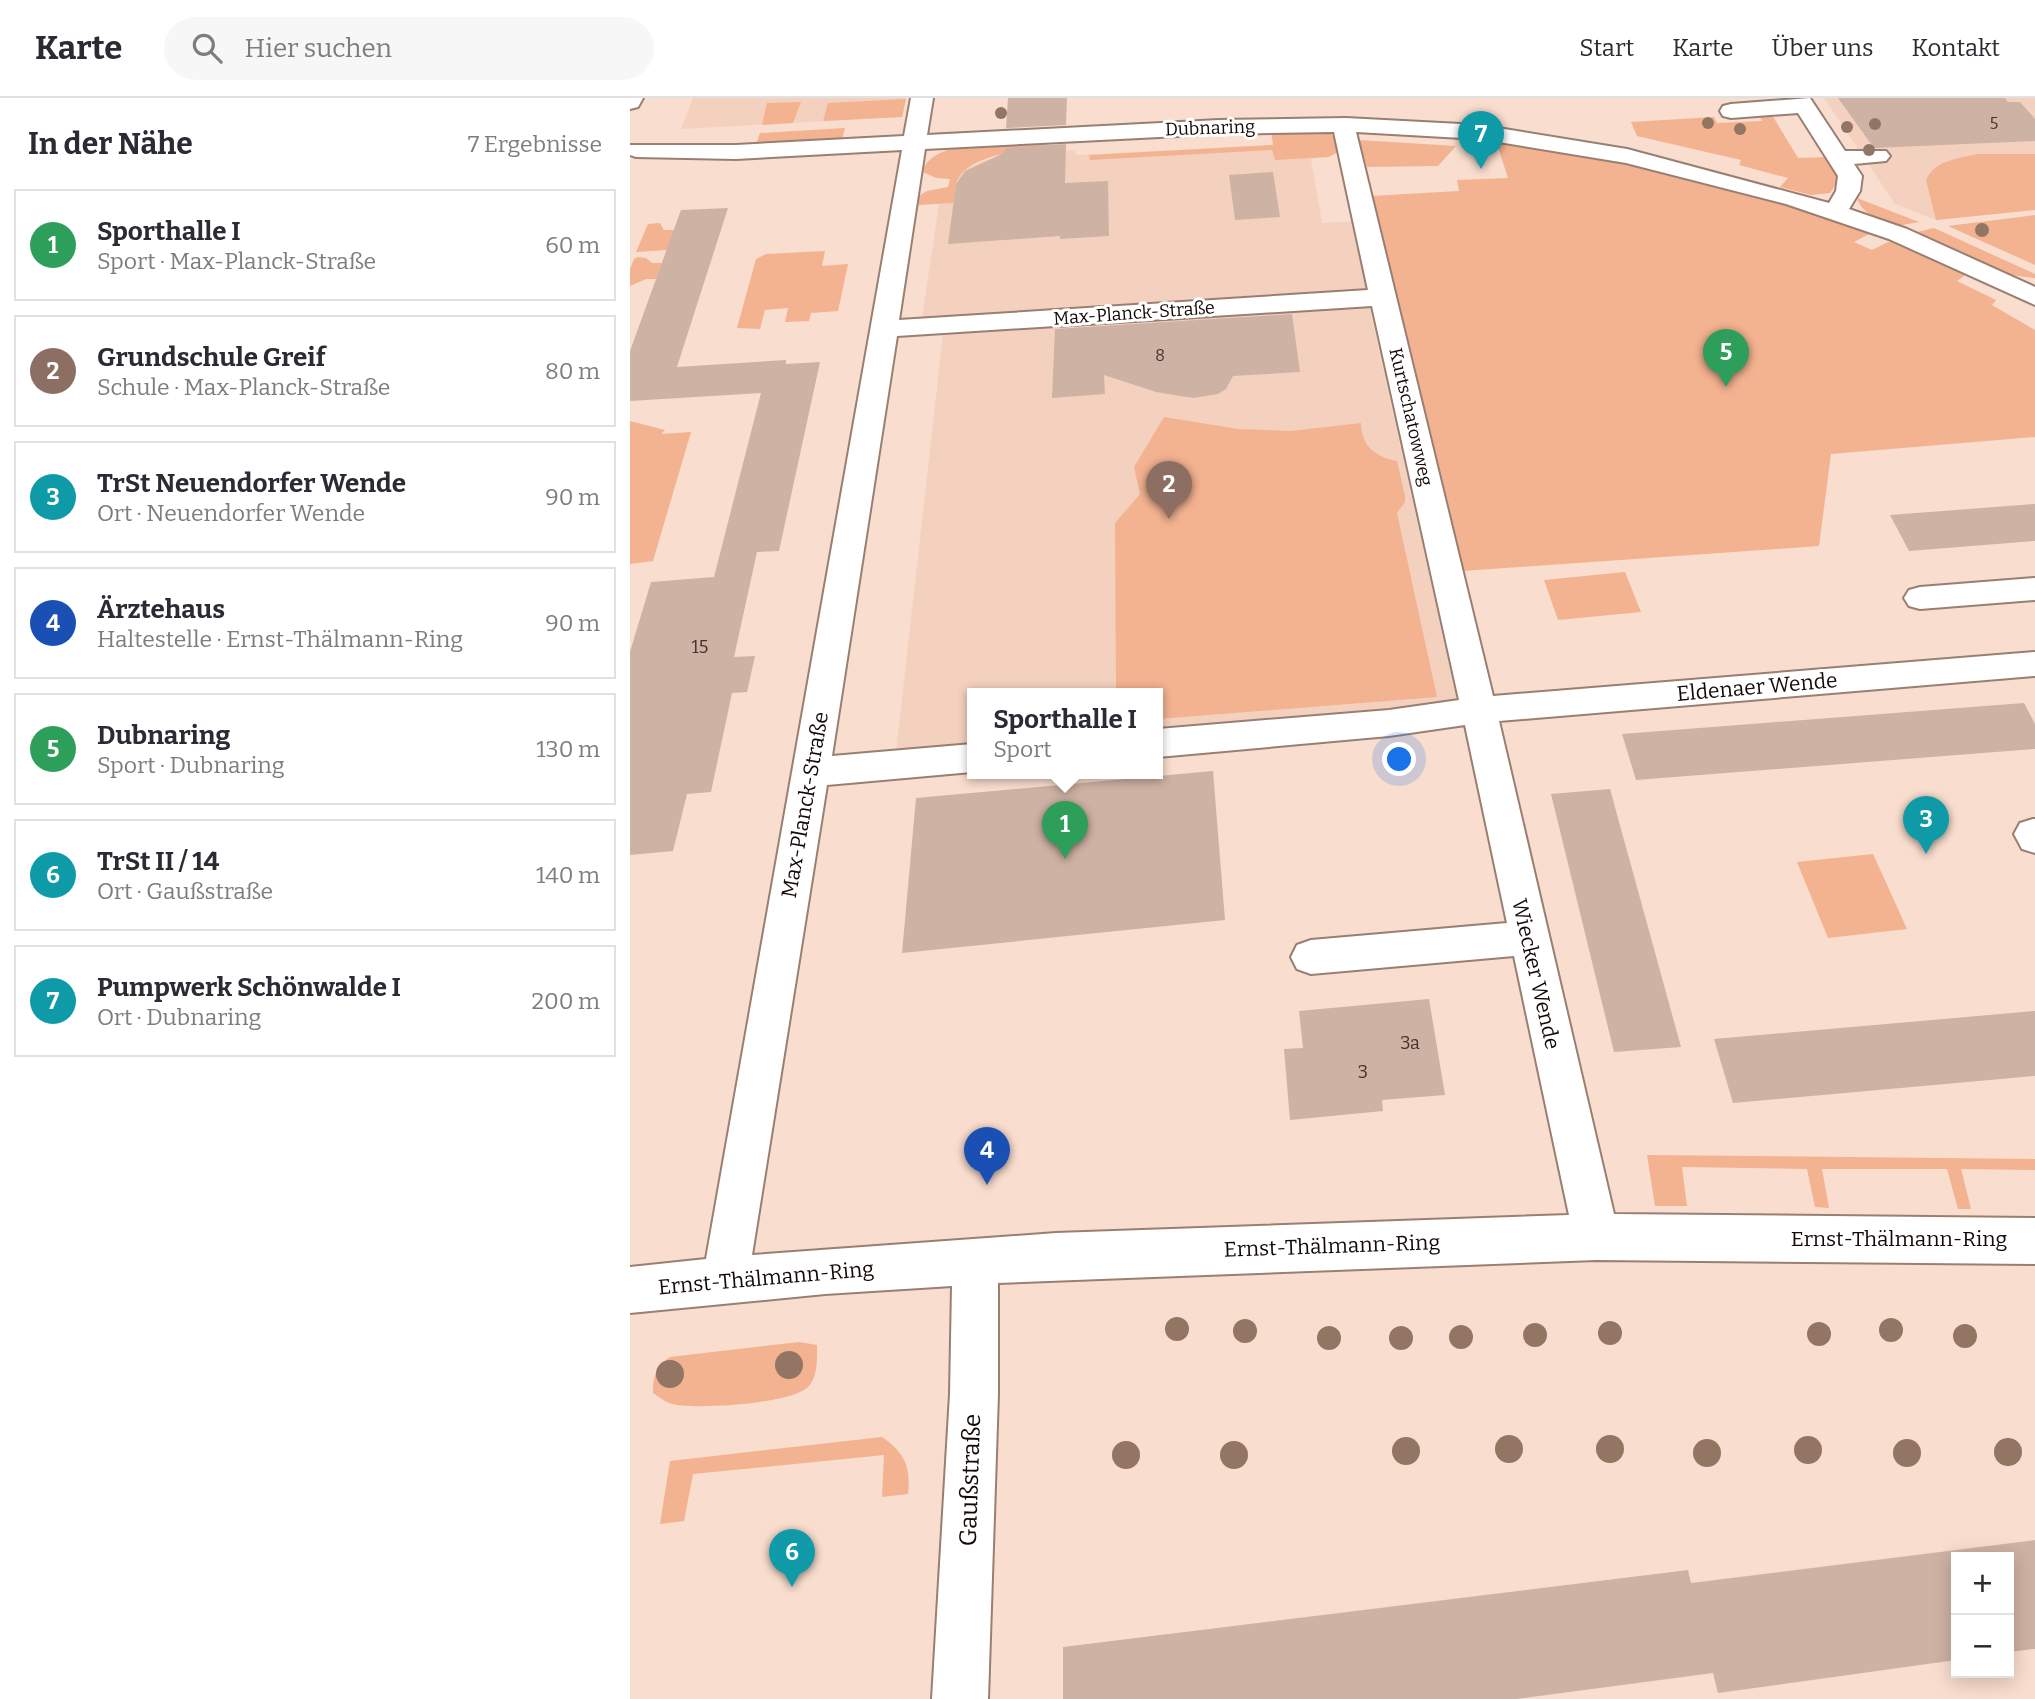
<!DOCTYPE html>
<html lang="de">
<head>
<meta charset="utf-8">
<style>
	body { margin:0; font-family:Bitter,serif; background:#f7f7f7; color:#2b2b33 }
	.controls { position:absolute; right:21px; bottom:21px; display:grid; overflow:hidden; border-radius:0px; box-shadow:0 4px 18px #0003 }
	.controls button { width:63px; height:63px; display:grid; place-items:center; padding:0; border:0; border-bottom:2px solid #e1e1e2; background:#fff; color:#2b2b33; font:35px sans-serif }
	.you { position:absolute; left:770px; top:662px; width:24px; height:24px; margin:-18px; border:5px solid #fff; border-radius:50%; background:#1a73e8; box-shadow:0 0 0 10px #1a73e833 }
	.badge { display:grid; place-items:center; width:46px; height:46px; border-radius:50%; background:#b45309; color:#fff; font-size:23px; font-weight:700 }
	.pin { position:absolute; translate:-50% -58px; filter:drop-shadow(0 2px 4px #0008) }
	.pin::after { content:''; position:absolute; top:37px; width:24px; height:21px; background:inherit; clip-path:polygon(0 0,100% 0,50% 100%) }
	.popup { position:absolute; left:337px; top:590px; width:196px; height:91px; box-sizing:border-box; display:grid; place-content:center; border-radius:0px; background:#fff; filter:drop-shadow(0 2px 5px #0005); font-size:23px; white-space:nowrap; color:#7c7c81 }
	.popup b { font-size:26px; color:#2b2b33 }
	.popup::after { content:''; position:absolute; left:50%; top:100%; margin-left:-14px; border:14px solid transparent; border-top-color:#fff }
	.list { margin:0; padding:0; list-style:none }
	h2 { display:flex; justify-content:space-between; align-items:center; height:91px; margin:0; padding:0 28px; font-size:30px }
	h2 small { font-size:23px; font-weight:400; color:#7c7c81 }
	.list li { display:grid; grid-template-columns:46px 1fr auto; gap:21px; align-items:center; box-sizing:border-box; height:112px; margin:0 14px 14px; padding:0 14px; border:2px solid #e1e1e2; border-radius:0px }
	.list b { display:block; font-size:26px; white-space:nowrap }
	.list p { margin:0; font-size:23px; white-space:nowrap; color:#7c7c81 }
	.list em { font-size:23px; font-style:normal; color:#7c7c81 }
	.icon { flex:none; width:38px; height:38px; fill:none; stroke:currentColor; stroke-width:2; stroke-linecap:round; stroke-linejoin:round }
	.map { position:relative; flex:none; width:1405px; height:1601px; overflow:hidden }
	header { display:flex; align-items:center; gap:42px; box-sizing:border-box; height:98px; padding:0 35px; background:#fff; border-bottom:2px solid #e1e1e2 }
	header strong { font-size:33px }
	nav { display:flex; gap:38px; margin-inline-start:auto; font-size:24px }
	.search { width:490px; height:63px; background:#f7f7f7; display:flex; align-items:center; gap:18px; box-sizing:border-box; padding:0 24px; border-radius:38px; color:#7c7c81; font-size:26px }
	main { display:flex }
	aside { flex:1; background:#fff }
	.map>svg:first-child { display:block }
	.built { fill:#f4d1be }
	.green { fill:#f3b290 }
	.building { fill:#ceb2a4 }
	.lines { fill:none; stroke-linecap:round; stroke-linejoin:round }
	.minor-casing { stroke:#997f72; stroke-width:4 }
	.minor { fill:#fff; fill-rule:evenodd }
	.tree { fill:#937564 }
	.labels { text-anchor:middle; stroke-width:6; stroke-linejoin:round; paint-order:stroke }
	.far-number-label { font-size:16px; fill:#41332e }
	.far-street-label { font-size:18px; fill:#120906; stroke:#fff }
	.number-label { font-size:18px; fill:#41332e }
	.street-label { font-size:21px; fill:#120906; stroke:#fff }
	.near-street-label { font-size:24px; fill:#120906; stroke:#fff }
</style>
</head>
<body>
<header>
<strong>Karte</strong>
<div class="search"><svg class="icon" aria-label="search" viewBox="0 0 24 24"><circle cx="10" cy="10" r="6"/><path d="M15 15l6 6"/></svg>Hier suchen</div>
<nav><a>Start</a><a>Karte</a><a>Über uns</a><a>Kontakt</a></nav>
</header>
<main>
<aside>
<h2>In der Nähe<small>7 Ergebnisse</small></h2>
<ul class="list">
<li><span class="badge" style="background:#2e9e5b">1</span><div><b>Sporthalle I</b><p>Sport · Max-Planck-Straße</p></div><em>60 m</em></li>
<li><span class="badge" style="background:#8d6e63">2</span><div><b>Grundschule Greif</b><p>Schule · Max-Planck-Straße</p></div><em>80 m</em></li>
<li><span class="badge" style="background:#0f9aa8">3</span><div><b>TrSt Neuendorfer Wende</b><p>Ort · Neuendorfer Wende</p></div><em>90 m</em></li>
<li><span class="badge" style="background:#1a4fb4">4</span><div><b>Ärztehaus</b><p>Haltestelle · Ernst-Thälmann-Ring</p></div><em>90 m</em></li>
<li><span class="badge" style="background:#2e9e5b">5</span><div><b>Dubnaring</b><p>Sport · Dubnaring</p></div><em>130 m</em></li>
<li><span class="badge" style="background:#0f9aa8">6</span><div><b>TrSt II / 14</b><p>Ort · Gaußstraße</p></div><em>140 m</em></li>
<li><span class="badge" style="background:#0f9aa8">7</span><div><b>Pumpwerk Schönwalde I</b><p>Ort · Dubnaring</p></div><em>200 m</em></li>
</ul>
</aside>
<div class="map">
<svg width="1405" height="1601" viewBox="0 0 1405 1601">
	<rect width="100%" height="100%" fill="#f9ddce"/>
	<path class="built" d="M 63,0 L 275,0 L 276,1 L 272,19 L 51,31 Z
		M 1194,0 L 1405,0 L 1405,112 L 1306,122 L 1265,106 Z
		M 705,38 L 708,55 L 681,61 L 692,125 L 726,123 L 738,189 L 717,196 L 292,220 L 309,106 L 323,105 L 328,80 L 339,70 L 353,63 L 381,56 L 445,52 L 446,57 L 452,57 L 643,47 Z
		M 739,208 L 828,606 L 528,631 L 528,595 L 342,595 L 342,647 L 266,654 L 313,236 Z"/>
	<path class="green" d="M 276,1 L 272,19 L 193,23 L 198,5 Z
		M 171,4 L 163,25 L 132,27 L 137,5 Z
		M 1129,17 L 1142,17 L 1168,60 L 1199,59 C 1206,72 1210,82 1200,95 L 1181,97 L 1150,89 L 1158,80 L 1109,67 L 1111,62 L 1007,38 L 1001,24 L 1084,19 L 1087,25 L 1132,23 Z
		M 215,30 L 212,41 L 126,46 L 130,35 Z
		M 697,33 L 709,43 L 711,52 L 699,59 L 645,62 L 642,52 L 460,62 L 459,57 L 643,47 L 641,34 Z
		M 729,42 L 826,48 L 808,68 L 737,69 Z
		M 866,43 L 971,59 L 1162,107 L 1241,135 L 1224,144 L 1242,152 L 1264,141 L 1338,175 L 1327,183 L 1366,202 L 1362,207 L 1405,232 L 1405,339 L 1201,356 L 1189,448 L 833,473 L 741,98 L 829,93 L 827,82 L 878,80 Z
		M 414,44 L 418,48 C 391,54 341,55 327,83 C 325,87 326,96 323,105 L 289,107 L 289,98 L 297,93 L 318,89 L 320,81 L 306,80 L 293,74 C 300,39 385,46 414,44 Z
		M 1347,56 L 1405,56 L 1405,112 L 1306,122 L 1296,82 C 1305,62 1327,61 1347,56 Z
		M 1227,100 L 1289,124 L 1261,129 C 1248,118 1233,118 1227,100 Z
		M 1405,117 L 1405,167 L 1318,128 Z
		M 30,125 L 34,132 L 44,132 L 37,152 L 6,154 L 18,126 Z
		M 1304,130 L 1405,176 L 1405,180 L 1381,177 L 1279,136 Z
		M 195,153 L 192,168 L 218,166 L 208,213 L 181,215 L 179,223 L 155,224 L 158,210 L 135,212 L 130,231 L 107,230 L 126,161 L 136,156 Z
		M 8,159 L 16,160 L 22,165 L 32,165 L 26,181 L 16,181 L 0,188 L 0,171 L 4,161 Z
		M 534,319 L 608,331 L 661,333 L 731,325 C 731,348 746,359 767,363 L 775,398 L 775,404 L 767,415 L 807,599 L 528,621 L 528,595 L 486,595 L 485,425 L 510,396 L 504,369 Z
		M 0,323 L 35,332 L 31,336 L 61,334 L 23,463 L 0,466 Z
		M 995,474 L 1011,514 L 928,522 L 914,482 Z
		M 1243,756 L 1277,831 L 1198,840 L 1167,764 Z
		M 1017,1057 L 1405,1061 L 1405,1072 L 1331,1071 L 1341,1111 L 1328,1111 L 1317,1071 L 1192,1071 L 1199,1110 L 1185,1109 L 1177,1071 L 1052,1069 L 1057,1108 L 1025,1108 Z
		M 169,1244 L 187,1247 C 187,1261 188,1277 179,1288 C 164,1306 65,1312 42,1306 C 35,1304 29,1299 23,1295 C 23,1277 26,1269 40,1259 Z
		M 252,1339 C 275,1355 281,1369 278,1396 L 252,1399 L 254,1357 L 63,1376 L 54,1423 L 30,1426 L 40,1363 Z"/>
	<path class="building" d="M 378,0 L 437,0 L 436,27 L 376,30 Z
		M 1208,0 L 1375,0 L 1378,4 L 1390,4 L 1405,21 L 1405,43 L 1244,50 Z
		M 436,46 L 435,85 L 478,83 L 479,138 L 430,141 L 430,138 L 318,146 L 326,86 L 335,73 L 374,55 L 375,50 Z
		M 643,74 L 650,119 L 605,122 L 599,77 Z
		M 98,110 L 47,269 L 156,262 L 156,266 L 190,264 L 149,453 L 127,454 L 104,559 L 125,558 L 117,594 L 102,595 L 81,694 L 57,696 L 43,753 L 0,757 L 0,554 L 21,484 L 84,479 L 131,295 L 0,303 L 0,253 L 51,112 Z
		M 662,216 L 670,274 L 603,278 L 596,291 L 588,296 L 563,300 L 526,294 L 474,277 L 475,296 L 422,300 L 425,231 Z
		M 1405,406 L 1405,443 L 1279,453 L 1260,417 Z
		M 1394,605 L 1405,626 L 1405,651 L 1006,682 L 992,636 Z
		M 583,673 L 595,822 L 272,855 L 286,700 Z
		M 980,691 L 1051,949 L 984,954 L 921,696 Z
		M 799,901 L 815,997 L 752,1002 L 753,1013 L 660,1022 L 654,951 L 673,950 L 669,913 Z
		M 1405,913 L 1405,978 L 1103,1005 L 1084,941 Z
		M 1405,1442 L 1405,1551 L 1379,1554 L 1379,1459 L 1326,1459 L 1326,1562 L 1088,1595 L 1083,1575 L 886,1601 L 433,1601 L 433,1549 L 1058,1472 L 1061,1485 Z"/>
	<g class="lines">
		<defs>
			<path id="minor" d="M 0,0 L 13,0 L 8,9 L 0,11 Z
				M 281,0 L 303,0 L 297,37 L 589,22 L 716,20 L 850,27 L 997,51 L 1199,105 L 1206,93 L 1208,78 L 1168,15 L 1101,20 L 1093,18 L 1090,13 L 1093,8 L 1101,6 L 1180,0 L 1215,53 L 1256,53 L 1260,58 L 1256,63 L 1224,66 L 1232,78 L 1230,93 L 1219,111 L 1277,131 L 1405,189 L 1405,207 L 1259,141 L 1156,106 L 996,65 L 850,41 L 726,34 L 863,598 L 1405,554 L 1405,578 L 869,623 L 984,1116 L 1405,1120 L 1405,1166 L 966,1162 L 368,1185 L 368,1296 L 358,1601 L 302,1601 L 320,1296 L 322,1188 L 195,1196 L 0,1215 L 0,1169 L 76,1161 L 272,52 L 106,61 L 6,59 L 0,57 L 0,47 L 106,47 L 274,38 ZM 704,34 L 738,192 L 269,222 L 295,51 L 589,36 ZM 742,208 L 829,602 L 759,612 L 528,631 L 528,659 L 759,638 L 835,627 L 877,825 L 681,842 L 667,847 L 661,859 L 667,871 L 681,876 L 884,858 L 939,1117 L 426,1135 L 122,1157 L 197,687 L 342,674 L 342,646 L 202,658 L 267,238 Z
				M 1405,480 L 1405,502 L 1290,511 L 1279,508 L 1274,500 L 1279,492 L 1290,489 Z
				M 1403,721 L 1405,721 L 1405,755 L 1392,751 L 1384,736 L 1390,725 Z"/>
		</defs>
		<use href="#minor" class="minor-casing"/>
		<use href="#minor" class="minor"/>
	</g>
	<g class="tree">
		<circle cx="371" cy="15" r="6"/>
		<circle cx="1078" cy="25" r="6"/>
		<circle cx="1245" cy="26" r="6"/>
		<circle cx="1217" cy="29" r="6"/>
		<circle cx="1110" cy="31" r="6"/>
		<circle cx="1239" cy="52" r="6"/>
		<circle cx="1352" cy="132" r="7"/>
		<circle cx="547" cy="1231" r="12"/>
		<circle cx="1261" cy="1232" r="12"/>
		<circle cx="615" cy="1233" r="12"/>
		<circle cx="980" cy="1235" r="12"/>
		<circle cx="1189" cy="1236" r="12"/>
		<circle cx="905" cy="1237" r="12"/>
		<circle cx="1335" cy="1238" r="12"/>
		<circle cx="831" cy="1239" r="12"/>
		<circle cx="699" cy="1240" r="12"/>
		<circle cx="771" cy="1240" r="12"/>
		<circle cx="159" cy="1267" r="14"/>
		<circle cx="40" cy="1276" r="14"/>
		<circle cx="879" cy="1351" r="14"/>
		<circle cx="980" cy="1351" r="14"/>
		<circle cx="1178" cy="1352" r="14"/>
		<circle cx="776" cy="1353" r="14"/>
		<circle cx="1378" cy="1354" r="14"/>
		<circle cx="1077" cy="1355" r="14"/>
		<circle cx="1277" cy="1355" r="14"/>
		<circle cx="496" cy="1357" r="14"/>
		<circle cx="604" cy="1357" r="14"/>
	</g>
	<g class="labels">
		<g class="far-number-label">
			<text x="1364" y="31">5</text>
			<text x="530" y="263">8</text>
		</g>
		<g class="far-street-label">
			<text transform="translate(580 30) rotate(-2)" y="6">Dubnaring</text>
			<text transform="translate(504 215) rotate(-4)" y="6">Max-Planck-Straße</text>
			<text transform="translate(781 319) rotate(77)" y="6">Kurtschatowweg</text>
		</g>
		<g class="number-label">
			<text x="70" y="555">15</text>
			<text x="780" y="951">3a</text>
			<text x="733" y="980">3</text>
		</g>
		<g class="street-label">
			<text transform="translate(1127 589) rotate(-5)" y="7">Eldenaer Wende</text>
			<text transform="translate(175 707) rotate(-80)" y="7">Max-Planck-Straße</text>
			<text transform="translate(906 876) rotate(77)" y="7">Wiecker Wende</text>
			<text x="1269" y="1148">Ernst-Thälmann-Ring</text>
			<text transform="translate(702 1148) rotate(-2)" y="7">Ernst-Thälmann-Ring</text>
			<text transform="translate(136 1180) rotate(-5)" y="7">Ernst-Thälmann-Ring</text>
		</g>
		<g class="near-street-label">
			<text transform="translate(340 1382) rotate(-88)" y="8">Gaußstraße</text>
		</g>
	</g>
</svg>
<div class="controls">
<button>+</button>
<button>−</button>
</div>
<div class="you"></div>
<div class="pin badge" style="left:435px;top:761px;background:#2e9e5b">1</div>
<div class="popup"><b>Sporthalle I</b>Sport</div>
<div class="pin badge" style="left:539px;top:421px;background:#8d6e63">2</div>
<div class="pin badge" style="left:1296px;top:756px;background:#0f9aa8">3</div>
<div class="pin badge" style="left:357px;top:1087px;background:#1a4fb4">4</div>
<div class="pin badge" style="left:1096px;top:289px;background:#2e9e5b">5</div>
<div class="pin badge" style="left:162px;top:1489px;background:#0f9aa8">6</div>
<div class="pin badge" style="left:851px;top:71px;background:#0f9aa8">7</div>
</div>
</main>
</body>
</html>
